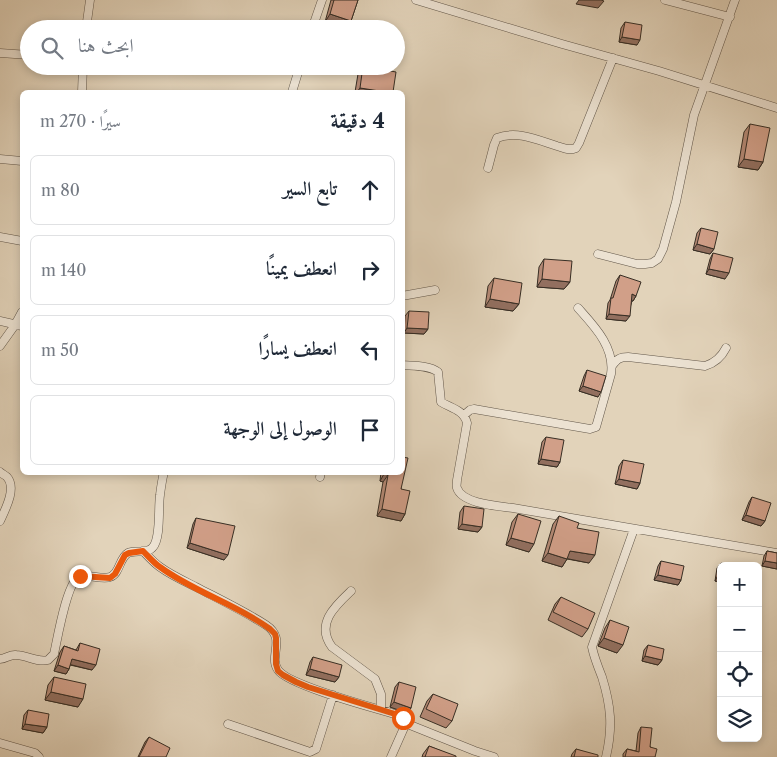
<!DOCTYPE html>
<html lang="ar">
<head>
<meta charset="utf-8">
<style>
	body { margin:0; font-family:"Libre Caslon Text",Amiri,serif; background:#f6f6f7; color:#1f2937; direction:rtl }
	.controls { position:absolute; right:15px; bottom:15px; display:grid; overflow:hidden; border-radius:8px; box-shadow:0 2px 8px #0003 }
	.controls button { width:45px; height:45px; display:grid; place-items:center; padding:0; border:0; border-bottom:1px solid #e0e1e3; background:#fff; color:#1f2937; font:25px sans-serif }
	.stop { position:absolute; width:15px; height:15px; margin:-11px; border:4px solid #ea580c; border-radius:50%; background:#fff }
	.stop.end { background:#ea580c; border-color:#fff; box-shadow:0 1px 5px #0008 }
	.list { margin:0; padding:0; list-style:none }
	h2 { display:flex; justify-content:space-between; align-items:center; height:65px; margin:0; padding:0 20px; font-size:21px }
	h2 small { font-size:16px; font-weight:400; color:#747a83 }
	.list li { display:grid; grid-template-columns:32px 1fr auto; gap:15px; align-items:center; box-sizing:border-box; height:70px; margin:0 10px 10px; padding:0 10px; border:1px solid #e0e1e3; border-radius:8px }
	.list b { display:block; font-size:19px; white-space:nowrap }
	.list em { font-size:16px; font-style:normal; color:#747a83 }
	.icon { flex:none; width:28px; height:28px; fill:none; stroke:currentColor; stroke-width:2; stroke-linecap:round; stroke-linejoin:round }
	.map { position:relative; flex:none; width:777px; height:757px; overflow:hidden; direction:ltr }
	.search { position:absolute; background:#fff; box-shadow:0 2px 8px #0003; left:20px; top:20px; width:385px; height:55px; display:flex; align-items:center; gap:12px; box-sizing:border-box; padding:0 18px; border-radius:28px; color:#747a83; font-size:19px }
	.panel { position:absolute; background:#fff; box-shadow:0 2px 8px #0003; left:20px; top:90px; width:385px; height:385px; border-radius:8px; direction:rtl }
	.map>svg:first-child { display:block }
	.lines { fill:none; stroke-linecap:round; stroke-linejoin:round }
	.street-casing { stroke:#62574a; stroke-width:9 }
	.street { stroke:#ece2d2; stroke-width:8 }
	.wall { fill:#b48975; stroke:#372e24 }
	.shaded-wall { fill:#926f5f; stroke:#372e24 }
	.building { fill:#d19f88; stroke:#372e24 }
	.route { stroke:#ea580c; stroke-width:6 }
</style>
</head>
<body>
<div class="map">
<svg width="777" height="757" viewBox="0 0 777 757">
	<rect width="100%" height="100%" fill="#e2d3ba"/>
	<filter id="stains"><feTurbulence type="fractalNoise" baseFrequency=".004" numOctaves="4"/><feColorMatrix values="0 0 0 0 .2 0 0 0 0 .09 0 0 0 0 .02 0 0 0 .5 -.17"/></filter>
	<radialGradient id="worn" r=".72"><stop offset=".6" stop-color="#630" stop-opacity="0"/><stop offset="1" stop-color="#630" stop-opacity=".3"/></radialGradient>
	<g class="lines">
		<defs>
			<path id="street" d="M 416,0 L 562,44 L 659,71 L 777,108
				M 665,0 L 730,17
				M 86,29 L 90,0
				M 312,29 L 322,0
				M 0,53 L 29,55
				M 82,92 L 83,66
				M 292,92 L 300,66
				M 0,159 L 22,161
				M 488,168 L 494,145 L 497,138 C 517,130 538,140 557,146 C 564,148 569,151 576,148 L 579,143 L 613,58
				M 0,237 L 22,241
				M 598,254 L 637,264 L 645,264 L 652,263 L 658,259 L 663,249 L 676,202 L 694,115 L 735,0
				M 402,296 L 435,290
				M 0,321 L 22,326
				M 0,346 L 15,325 L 22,312
				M 402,365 C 413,366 429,365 438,372 L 441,402 C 451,408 464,410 467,423 L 457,480 C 457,483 456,486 457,488 C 462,504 499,506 513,508 L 777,553
				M 612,366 C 617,359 620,357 628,357 L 705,366 C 715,363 721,358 726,348
				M 464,415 L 470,410 L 474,409 L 590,429 L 596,427 L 611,374 C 615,347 594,326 578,308
				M 0,472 C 2,474 5,475 7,477 C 17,488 5,510 0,521
				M 320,477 L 321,472
				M 143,551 C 148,556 153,562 160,567 C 171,575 184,581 196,587 C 219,599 244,611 266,625 C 287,639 268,656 278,670 C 288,685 374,708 395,714 L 403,718 L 410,725 L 475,751 L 494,757
				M 351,591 C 335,606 315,624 332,647 L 375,679 L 381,694 L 381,710
				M 0,659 C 6,659 10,654 16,655 C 27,655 37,663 48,660 L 54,654 C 57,641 67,580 80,576 C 87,574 103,580 110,577 C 120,574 119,558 128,553 C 135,550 148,554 153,547 C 161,538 158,508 160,495 C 161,487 162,480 164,472
				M 228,724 L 310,752 L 316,749 L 333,695
				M 0,743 L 35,753 L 39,757
				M 391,757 L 407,721
				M 606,757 C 613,727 611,706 602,677 C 598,667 594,657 592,647 L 634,529"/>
		</defs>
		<use href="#street" class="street-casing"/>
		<use href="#street" class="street"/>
	</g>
	<path class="wall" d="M 331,0 L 358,0 L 351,21 L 346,28 L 325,22 Z
		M 625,22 L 637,45 L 619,42 L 621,28 Z
		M 363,66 L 393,92 L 355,92 L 358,74 Z
		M 750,124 L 763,162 L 758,170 L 738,167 L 744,132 Z
		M 701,228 L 714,249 L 710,254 L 693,250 L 697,233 Z
		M 713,253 L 725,279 L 706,274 L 710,259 Z
		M 544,259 L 570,282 L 564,289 L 537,287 L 539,267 Z
		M 620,275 L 636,296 L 633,301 L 632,301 L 626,321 L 606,319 L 608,303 L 610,300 L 616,281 Z
		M 494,278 L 519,304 L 513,311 L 485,307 L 488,286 Z
		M 409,311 L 428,329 L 424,334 L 404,333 L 405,316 Z
		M 587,370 L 598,397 L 579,391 L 584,376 Z
		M 546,437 L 560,462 L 557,467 L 538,464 L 542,442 Z
		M 623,460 L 640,483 L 637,489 L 615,484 L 619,466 Z
		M 381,472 L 402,472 L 401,489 L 405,514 L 401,521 L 377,516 L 383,482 L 380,481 Z
		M 752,497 L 765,521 L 761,526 L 742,520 L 749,502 Z
		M 464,506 L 482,527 L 478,532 L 458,529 L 460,512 Z
		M 518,514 L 529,552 L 506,545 L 512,522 Z
		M 559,516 L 577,528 L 589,563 L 567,559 L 562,567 L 542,561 L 553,524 Z
		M 196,518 L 224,560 L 187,548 L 193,524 Z
		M 767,551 L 777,553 L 777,569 L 762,566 L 764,556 Z
		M 661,561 L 681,580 L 678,585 L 654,580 L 658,566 Z
		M 721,563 L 721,582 L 715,581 L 717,568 Z
		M 561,597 L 588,629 L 582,637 L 548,620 L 555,604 Z
		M 610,620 L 617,653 L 598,646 L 605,628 Z
		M 80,643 L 92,670 L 70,665 L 69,669 L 66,674 L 54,671 L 60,652 L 64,646 L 76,650 Z
		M 648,645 L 662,660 L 658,665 L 642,661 L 644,650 Z
		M 313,657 L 339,677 L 335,682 L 306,675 L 310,662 Z
		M 54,677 L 78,707 L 45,700 L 48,685 Z
		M 399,682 L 411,708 L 407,713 L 390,707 L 395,687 Z
		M 433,694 L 452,721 L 446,728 L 420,717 L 427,701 Z
		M 28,710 L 47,727 L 43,733 L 22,729 L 24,715 Z
		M 641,727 L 655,757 L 623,757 L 623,754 L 627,749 L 636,751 L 638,733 Z
		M 149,737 L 166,757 L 138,757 L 145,742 Z
		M 429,746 L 456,757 L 422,757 L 423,754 Z
		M 576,749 L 598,757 L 571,757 L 572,754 Z"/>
	<path class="shaded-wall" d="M 579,0 L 601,0 L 604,1 L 598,8 L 576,4 Z
		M 330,14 L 351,21 L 346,28 L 325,22 Z
		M 622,37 L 640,40 L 637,45 L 619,42 Z
		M 360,88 L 386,92 L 357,92 Z
		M 744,159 L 763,162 L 758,170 L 738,167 Z
		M 697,244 L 714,249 L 710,254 L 693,250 Z
		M 709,269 L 729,273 L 725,279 L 706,274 Z
		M 542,279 L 570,282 L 564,289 L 537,287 Z
		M 632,294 L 636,296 L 633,301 L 629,300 Z
		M 490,299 L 519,304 L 513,311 L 485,307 Z
		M 609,314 L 630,316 L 626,321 L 606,319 Z
		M 407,328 L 428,329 L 424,334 L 404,333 Z
		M 583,386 L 601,392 L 598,397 L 579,391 Z
		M 541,459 L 560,462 L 557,467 L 538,464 Z
		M 384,474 L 388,475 L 383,482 L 380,481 Z
		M 619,479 L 640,483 L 637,489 L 615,484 Z
		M 382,509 L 405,514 L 401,521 L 377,516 Z
		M 746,515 L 765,521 L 761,526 L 742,520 Z
		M 462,524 L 482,527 L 478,532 L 458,529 Z
		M 511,538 L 534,544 L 529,552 L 506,545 Z
		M 190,543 L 228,555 L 224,560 L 187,548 Z
		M 570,551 L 595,555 L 589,563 L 564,558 Z
		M 548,553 L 567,559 L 562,567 L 542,561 Z
		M 765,561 L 777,563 L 777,569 L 762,566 Z
		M 658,575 L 681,580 L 678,585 L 654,580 Z
		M 718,575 L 721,576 L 721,582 L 715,581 Z
		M 604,638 L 623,645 L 617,653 L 598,646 Z
		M 645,656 L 662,660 L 658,665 L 642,661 Z
		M 72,659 L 96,665 L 92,670 L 68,664 Z
		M 58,665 L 69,669 L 66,674 L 54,671 Z
		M 310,669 L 339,677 L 335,682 L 306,675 Z
		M 51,692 L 83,699 L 78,707 L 45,700 Z
		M 394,702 L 411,708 L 407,713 L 390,707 Z
		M 25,724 L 47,727 L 43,733 L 22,729 Z"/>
	<path class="building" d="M 334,0 L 358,0 L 351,21 L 330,14 Z
		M 625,22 L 642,25 L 640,40 L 622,37 Z
		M 363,66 L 396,72 L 393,92 L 386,92 L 360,88 Z
		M 750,124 L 770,128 L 763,162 L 744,159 Z
		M 701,228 L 718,232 L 714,249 L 697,244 Z
		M 713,253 L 733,258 L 729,273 L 709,269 Z
		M 544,259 L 572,261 L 570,282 L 542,279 Z
		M 620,275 L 641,282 L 636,296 L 632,294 L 630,316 L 609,314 L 611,298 L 613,298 Z
		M 494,278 L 522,283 L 519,304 L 490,299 Z
		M 409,311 L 429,312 L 428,329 L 407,328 Z
		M 587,370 L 606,376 L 601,392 L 583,386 Z
		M 546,437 L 564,440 L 560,462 L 541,459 Z
		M 402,457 L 408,458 L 401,489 L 410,491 L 405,514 L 382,509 L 388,475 L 384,474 L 385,472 L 402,472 Z
		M 623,460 L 644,464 L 640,483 L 619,479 Z
		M 752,497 L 771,503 L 765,521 L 746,515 Z
		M 464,506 L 484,509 L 482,527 L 462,524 Z
		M 518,514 L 541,521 L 534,544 L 511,538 Z
		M 559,516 L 579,523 L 577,528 L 599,532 L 595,555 L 570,551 L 567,559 L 548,553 Z
		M 196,518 L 235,526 L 228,555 L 190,543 Z
		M 767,551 L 777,553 L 777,563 L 765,561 Z
		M 661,561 L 684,566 L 681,580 L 658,575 Z
		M 721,563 L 736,566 L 721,566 L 721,576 L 718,575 Z
		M 561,597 L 595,613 L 588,629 L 553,612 Z
		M 610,620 L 629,627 L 623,645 L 604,638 Z
		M 80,643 L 100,649 L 96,665 L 72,659 L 69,669 L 58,665 L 64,646 L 78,651 Z
		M 648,645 L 664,649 L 662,660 L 645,656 Z
		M 313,657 L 342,665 L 339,677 L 310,669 Z
		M 54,677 L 86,684 L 83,699 L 51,692 Z
		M 399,682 L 416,687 L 411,708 L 394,702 Z
		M 433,694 L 458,704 L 452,721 L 426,709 Z
		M 28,710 L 49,714 L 47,727 L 25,724 Z
		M 641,727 L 652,728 L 650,747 L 657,749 L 655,757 L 625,757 L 627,749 L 639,752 Z
		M 149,737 L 170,748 L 166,757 L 139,757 Z
		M 429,746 L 456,756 L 456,757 L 425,757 Z
		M 576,749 L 598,755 L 598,757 L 574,757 Z"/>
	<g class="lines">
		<path class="route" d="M 80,576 L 110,578 L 115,574 L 125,555 L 129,553 L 143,551 C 149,557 154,563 160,567 C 194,592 236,604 270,629 L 275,634 L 276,638 L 276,664 L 278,671 L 283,675 L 296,682 L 308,687 L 395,714 L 403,718"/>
	</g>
	<rect width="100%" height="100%" filter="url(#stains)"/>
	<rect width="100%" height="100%" fill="url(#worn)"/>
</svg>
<div class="controls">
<button>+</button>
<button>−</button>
<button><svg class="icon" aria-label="locate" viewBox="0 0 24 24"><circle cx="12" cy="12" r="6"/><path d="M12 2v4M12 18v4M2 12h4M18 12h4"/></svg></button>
<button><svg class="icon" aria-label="layers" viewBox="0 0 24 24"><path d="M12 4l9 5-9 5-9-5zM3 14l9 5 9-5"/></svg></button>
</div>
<div class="stop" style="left:403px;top:718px"></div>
<div class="stop end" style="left:80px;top:576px"></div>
<div class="search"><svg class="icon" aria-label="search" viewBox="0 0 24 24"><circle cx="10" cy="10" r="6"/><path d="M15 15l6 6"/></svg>ابحث هنا</div>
<section class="panel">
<h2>4 دقيقة<small>سيرًا · 270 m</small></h2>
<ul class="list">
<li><svg class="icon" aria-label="ahead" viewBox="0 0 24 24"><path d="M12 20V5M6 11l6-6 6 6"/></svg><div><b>تابع السير</b></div><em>80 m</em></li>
<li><svg class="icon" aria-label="right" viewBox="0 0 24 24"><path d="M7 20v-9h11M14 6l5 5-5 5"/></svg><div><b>انعطف يمينًا</b></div><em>140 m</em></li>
<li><svg class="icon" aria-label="left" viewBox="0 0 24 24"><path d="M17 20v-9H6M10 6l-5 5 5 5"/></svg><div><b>انعطف يسارًا</b></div><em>50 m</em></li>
<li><svg class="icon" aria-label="arrive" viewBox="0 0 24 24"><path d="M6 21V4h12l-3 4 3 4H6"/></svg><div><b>الوصول إلى الوجهة</b></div></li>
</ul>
</section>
</div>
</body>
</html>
